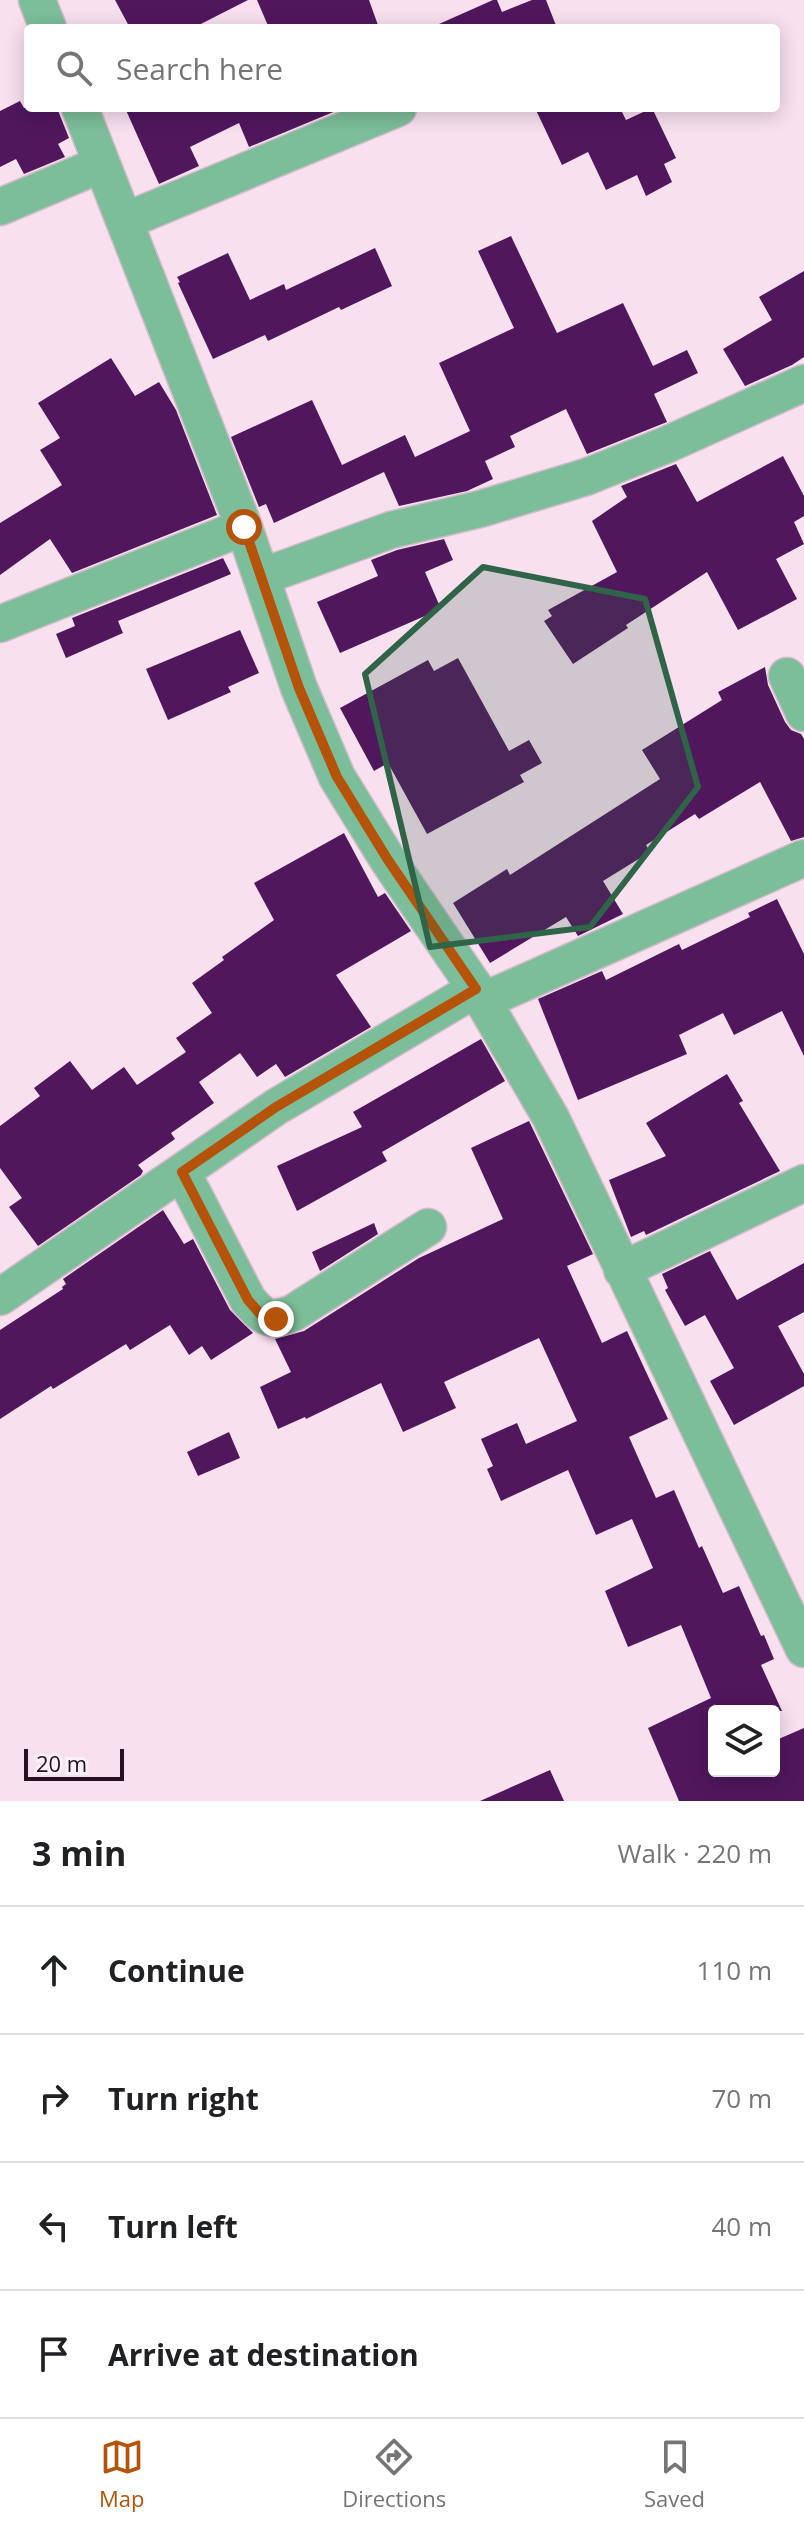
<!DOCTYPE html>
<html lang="en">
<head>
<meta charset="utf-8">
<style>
	body { margin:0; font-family:"Open Sans",sans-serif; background:#f6f6f6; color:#202124 }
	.controls { position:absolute; right:24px; bottom:24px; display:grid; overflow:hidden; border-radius:8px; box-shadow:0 4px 20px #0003 }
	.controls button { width:72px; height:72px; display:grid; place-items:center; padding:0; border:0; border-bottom:2px solid #e0e0e0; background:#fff; color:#202124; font:40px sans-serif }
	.scale { position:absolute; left:24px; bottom:20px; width:100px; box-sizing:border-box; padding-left:8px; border:4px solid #261220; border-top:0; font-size:22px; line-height:28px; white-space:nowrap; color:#261220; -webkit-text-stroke:6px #fdf1f9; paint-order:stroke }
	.stop { position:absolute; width:24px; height:24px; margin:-18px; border:6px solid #b45309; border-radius:50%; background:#fff }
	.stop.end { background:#b45309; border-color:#fff; box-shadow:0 2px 8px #0008 }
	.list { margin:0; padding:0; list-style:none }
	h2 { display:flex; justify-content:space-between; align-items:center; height:104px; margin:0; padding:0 32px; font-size:34px }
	h2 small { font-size:26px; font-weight:400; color:#757577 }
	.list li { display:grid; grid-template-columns:52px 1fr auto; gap:24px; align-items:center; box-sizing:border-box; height:128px; padding:0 32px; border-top:2px solid #e0e0e0 }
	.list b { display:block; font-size:30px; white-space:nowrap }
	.list em { font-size:26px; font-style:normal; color:#757577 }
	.icon { flex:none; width:44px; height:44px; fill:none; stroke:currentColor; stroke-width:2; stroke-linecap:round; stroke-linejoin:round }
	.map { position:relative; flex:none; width:804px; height:1801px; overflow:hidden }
	.search { position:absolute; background:#fff; box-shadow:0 4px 20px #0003; left:24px; right:24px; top:24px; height:88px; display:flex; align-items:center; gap:20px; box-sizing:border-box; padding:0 28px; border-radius:8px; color:#757577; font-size:30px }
	.sheet { height:616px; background:#fff }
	nav { display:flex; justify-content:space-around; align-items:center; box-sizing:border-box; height:112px; border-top:2px solid #e0e0e0; background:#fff; font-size:22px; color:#757577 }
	nav a { display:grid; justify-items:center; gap:4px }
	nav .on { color:#b45309 }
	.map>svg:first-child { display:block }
	.building { fill:#50175d }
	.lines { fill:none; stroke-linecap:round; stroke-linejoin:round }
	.street-casing { stroke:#d2bbca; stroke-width:39 }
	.street { stroke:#7dbe9a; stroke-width:36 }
	.route { stroke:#b45309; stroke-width:10 }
	.marked { fill:#306449; fill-opacity:0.2; stroke:#306449; stroke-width:6; stroke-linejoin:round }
</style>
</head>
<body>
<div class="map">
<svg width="804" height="1801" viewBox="0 0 804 1801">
	<rect width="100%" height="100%" fill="#f8e0ef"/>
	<path class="building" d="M 115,0 L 248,0 L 193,28 L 130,28 Z
		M 257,0 L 369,0 L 379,28 L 269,28 Z
		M 493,0 L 497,0 L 502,12 L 532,0 L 546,0 L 557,28 L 430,28 Z
		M 20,101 L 24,108 L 57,108 L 69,138 L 58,144 L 65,157 L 24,174 L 16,159 L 0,167 L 0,111 Z
		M 125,108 L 343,108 L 249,147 L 239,123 L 190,147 L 199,166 L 159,184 Z
		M 535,108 L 620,108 L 626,120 L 652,108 L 676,158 L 664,164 L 672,182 L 646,196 L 637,175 L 606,190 L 588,152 L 562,165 Z
		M 511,236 L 557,333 L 623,303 L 653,366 L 687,350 L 698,373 L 654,394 L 667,422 L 587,454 L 566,409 L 510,436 L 515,447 L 485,461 L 493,479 L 467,491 L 399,506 L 384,472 L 274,523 L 266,504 L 259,507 L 231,437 L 312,400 L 342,465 L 405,435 L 415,457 L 470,431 L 439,363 L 514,328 L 478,251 Z
		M 375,248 L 392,286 L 341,310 L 339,307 L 268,341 L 265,335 L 213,359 L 178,283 L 180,282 L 177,277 L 228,253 L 250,300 L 284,284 L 286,290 Z
		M 804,271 L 804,357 L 792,365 L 745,386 L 723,349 L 772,320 L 759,297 Z
		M 111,358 L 135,396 L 159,382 L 176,410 L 217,515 L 72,573 L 50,539 L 0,575 L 0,523 L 62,485 L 40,450 L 60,438 L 38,403 Z
		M 783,456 L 804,496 L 804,516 L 794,522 L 804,544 L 776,559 L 797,599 L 738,630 L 707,572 L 626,625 L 628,628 L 573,664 L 544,621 L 552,616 L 548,610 L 617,572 L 592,521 L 627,497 L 621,486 L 676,464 L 697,502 Z
		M 444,539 L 453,560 L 425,572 L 441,609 L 340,653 L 317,602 L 378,576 L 371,560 L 397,550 Z
		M 223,558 L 231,574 L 118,621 L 123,633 L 66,658 L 56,634 L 75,626 L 72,618 Z
		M 240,630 L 259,673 L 228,687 L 231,692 L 168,720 L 146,669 Z
		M 458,658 L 509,751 L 529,740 L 542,763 L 520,775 L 524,782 L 427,834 L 388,763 L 374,771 L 340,708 L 428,660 L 434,671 Z
		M 765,667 L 768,685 L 785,722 L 791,730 L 801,734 L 804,739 L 804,837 L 791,841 L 760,782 L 699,819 L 695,814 L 646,845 L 650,852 L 603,881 L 623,914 L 578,936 L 566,917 L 490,963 L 453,903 L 507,869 L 510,875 L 660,779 L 642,750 L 722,700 L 718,692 Z
		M 344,833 L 378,897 L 385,893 L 411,931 L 336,975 L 371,1027 L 285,1077 L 276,1064 L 257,1077 L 240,1053 L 199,1082 L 214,1103 L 171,1133 L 175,1139 L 138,1165 L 143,1171 L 141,1175 L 38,1246 L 9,1207 L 22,1198 L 0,1168 L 0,1126 L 40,1096 L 34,1088 L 70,1061 L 92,1090 L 124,1067 L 137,1085 L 186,1052 L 176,1038 L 212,1013 L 192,983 L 224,960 L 222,957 L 274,920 L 254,883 Z
		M 777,899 L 804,954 L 804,1056 L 782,1011 L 734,1035 L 723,1013 L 679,1035 L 687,1054 L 578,1100 L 538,999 L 602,971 L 606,980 L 679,944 L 682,950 L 750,917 L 748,913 Z
		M 481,1039 L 505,1081 L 382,1152 L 387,1161 L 297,1211 L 277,1166 L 362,1127 L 353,1112 Z
		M 727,1074 L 743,1101 L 739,1103 L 780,1171 L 646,1235 L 644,1231 L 631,1237 L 609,1180 L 666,1156 L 646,1123 Z
		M 529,1121 L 593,1254 L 567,1266 L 602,1343 L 627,1331 L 668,1419 L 629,1437 L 656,1498 L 674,1490 L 699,1548 L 702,1546 L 723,1593 L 739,1586 L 761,1636 L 764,1635 L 774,1659 L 761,1665 L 782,1711 L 717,1711 L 714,1704 L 714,1771 L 774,1771 L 774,1741 L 804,1728 L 804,1801 L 679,1801 L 648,1728 L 711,1698 L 681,1625 L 628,1647 L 605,1591 L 653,1568 L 632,1519 L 596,1535 L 568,1470 L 501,1501 L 487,1469 L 493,1466 L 481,1439 L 517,1423 L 526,1444 L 577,1421 L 539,1338 L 444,1382 L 456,1408 L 403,1432 L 381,1383 L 306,1419 L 305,1417 L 278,1429 L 260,1387 L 291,1372 L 275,1339 L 304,1331 L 419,1258 L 503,1219 L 471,1148 Z
		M 163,1210 L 184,1244 L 193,1239 L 230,1310 L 253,1333 L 211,1360 L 202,1346 L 189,1355 L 170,1325 L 130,1350 L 126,1344 L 53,1389 L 51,1386 L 0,1419 L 0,1330 L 63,1289 L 62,1287 L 66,1284 L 63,1279 Z
		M 374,1223 L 378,1234 L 320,1271 L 312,1252 Z
		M 710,1251 L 737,1300 L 804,1263 L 804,1312 L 778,1326 L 804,1374 L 804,1386 L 734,1425 L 710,1381 L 734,1368 L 705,1315 L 685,1326 L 665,1290 L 668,1288 L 662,1274 Z
		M 229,1432 L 240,1458 L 198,1476 L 187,1452 Z
		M 550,1770 L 564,1801 L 480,1801 Z"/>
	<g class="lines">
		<defs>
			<path id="street" d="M 37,0 L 48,28
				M 80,108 L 244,527 L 299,688 L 337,777 L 388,860 L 476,989 L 551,1118 L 804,1649
				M 0,207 L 102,164
				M 125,221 L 398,108
				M 261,577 L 391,530 L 480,509 L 586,477 L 666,445 L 804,383
				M 0,624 L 244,527
				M 787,676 L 804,713
				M 483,1001 L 804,858
				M 182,1172 L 248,1300 C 265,1319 269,1322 293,1313 L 428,1227
				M 622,1270 L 804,1183
				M 0,1297 L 276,1107 L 476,989"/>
		</defs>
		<use href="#street" class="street-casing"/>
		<use href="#street" class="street"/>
	</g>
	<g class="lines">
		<path class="route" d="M 244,527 L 299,688 L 337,777 L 388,860 L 476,989 L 276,1107 L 182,1172 L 248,1300 L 262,1316 L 276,1319"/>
	</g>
	<path class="marked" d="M 483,567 L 645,599 L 698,787 L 590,927 L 430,947 L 365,674 Z"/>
</svg>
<div class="controls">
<button><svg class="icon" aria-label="layers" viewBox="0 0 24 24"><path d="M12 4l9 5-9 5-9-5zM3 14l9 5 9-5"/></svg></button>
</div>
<div class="scale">20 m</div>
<div class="stop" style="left:244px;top:527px"></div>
<div class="stop end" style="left:276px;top:1319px"></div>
<div class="search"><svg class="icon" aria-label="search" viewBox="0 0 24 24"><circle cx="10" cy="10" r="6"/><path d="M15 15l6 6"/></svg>Search here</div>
</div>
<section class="sheet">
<h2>3 min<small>Walk · 220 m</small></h2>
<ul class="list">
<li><svg class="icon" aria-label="ahead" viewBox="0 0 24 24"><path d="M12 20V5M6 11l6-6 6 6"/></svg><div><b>Continue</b></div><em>110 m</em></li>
<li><svg class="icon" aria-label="right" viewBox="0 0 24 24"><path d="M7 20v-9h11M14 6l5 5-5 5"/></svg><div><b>Turn right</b></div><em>70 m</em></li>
<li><svg class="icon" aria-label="left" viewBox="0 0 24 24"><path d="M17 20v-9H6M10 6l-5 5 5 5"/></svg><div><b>Turn left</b></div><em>40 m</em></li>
<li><svg class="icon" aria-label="arrive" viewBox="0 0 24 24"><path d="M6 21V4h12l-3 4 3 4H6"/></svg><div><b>Arrive at destination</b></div></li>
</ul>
</section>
<nav>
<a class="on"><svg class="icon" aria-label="map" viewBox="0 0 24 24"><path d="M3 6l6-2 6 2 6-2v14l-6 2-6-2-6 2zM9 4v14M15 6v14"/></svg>Map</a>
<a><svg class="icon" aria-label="directions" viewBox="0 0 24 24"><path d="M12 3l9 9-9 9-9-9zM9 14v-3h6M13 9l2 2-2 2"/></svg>Directions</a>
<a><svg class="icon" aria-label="saved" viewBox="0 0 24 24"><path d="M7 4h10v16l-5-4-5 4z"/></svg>Saved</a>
</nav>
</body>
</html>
